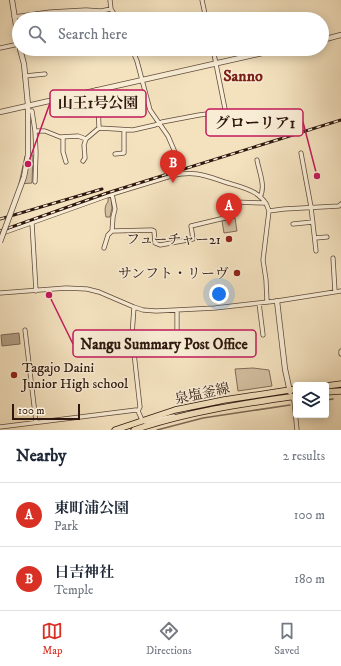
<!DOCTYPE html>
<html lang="en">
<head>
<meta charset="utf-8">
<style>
	body { margin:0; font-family:"IM FELL DW Pica","Noto Serif JP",serif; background:#f6f6f7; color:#1f2937 }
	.controls { position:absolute; right:12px; bottom:12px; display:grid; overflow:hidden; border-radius:4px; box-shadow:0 2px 10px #0003 }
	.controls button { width:36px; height:36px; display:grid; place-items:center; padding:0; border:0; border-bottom:1px solid #e0e1e3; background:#fff; color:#1f2937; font:20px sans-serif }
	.scale { position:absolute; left:12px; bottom:10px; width:68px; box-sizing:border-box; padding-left:4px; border:2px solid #2d170e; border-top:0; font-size:11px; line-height:14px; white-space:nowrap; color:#2d170e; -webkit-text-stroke:3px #f8ecd5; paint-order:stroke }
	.you { position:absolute; left:219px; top:294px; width:14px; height:14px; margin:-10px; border:3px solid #fff; border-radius:50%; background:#1a73e8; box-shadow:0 0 0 6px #1a73e833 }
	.badge { display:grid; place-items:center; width:26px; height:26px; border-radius:50%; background:#d93025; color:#fff; font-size:13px; font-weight:700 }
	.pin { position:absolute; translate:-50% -33px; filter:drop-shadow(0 1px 2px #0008) }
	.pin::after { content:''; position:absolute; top:21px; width:14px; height:12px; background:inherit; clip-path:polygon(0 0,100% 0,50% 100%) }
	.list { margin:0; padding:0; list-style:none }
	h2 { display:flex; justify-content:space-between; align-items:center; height:52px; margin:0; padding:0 16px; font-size:17px }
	h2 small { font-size:13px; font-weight:400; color:#747a83 }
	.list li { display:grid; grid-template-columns:26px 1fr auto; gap:12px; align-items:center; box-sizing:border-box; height:64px; padding:0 16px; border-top:1px solid #e0e1e3 }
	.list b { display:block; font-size:15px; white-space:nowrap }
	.list p { margin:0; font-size:13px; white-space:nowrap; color:#747a83 }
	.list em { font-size:13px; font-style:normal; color:#747a83 }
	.icon { flex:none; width:22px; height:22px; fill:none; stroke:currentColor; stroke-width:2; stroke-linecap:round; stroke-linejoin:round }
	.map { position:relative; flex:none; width:341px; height:430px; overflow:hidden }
	.search { position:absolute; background:#fff; box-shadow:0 2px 10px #0003; left:12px; right:12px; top:12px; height:44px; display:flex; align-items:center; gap:10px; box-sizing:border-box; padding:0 14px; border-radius:22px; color:#747a83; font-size:15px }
	.sheet { height:180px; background:#fff }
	nav { display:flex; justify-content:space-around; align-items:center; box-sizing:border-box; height:56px; border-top:1px solid #e0e1e3; background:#fff; font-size:11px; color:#747a83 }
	nav a { display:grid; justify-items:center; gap:2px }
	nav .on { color:#d93025 }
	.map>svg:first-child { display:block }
	.green { fill:#d2bfa1; stroke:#806b58 }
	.water { fill:#b09d83; stroke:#7c6754 }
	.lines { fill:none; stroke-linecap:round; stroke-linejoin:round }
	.stream { stroke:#7c6754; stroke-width:1.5 }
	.minor-casing { stroke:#5f4a3a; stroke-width:5 }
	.tertiary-casing { stroke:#5f4a3a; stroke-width:6 }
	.primary-casing { stroke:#2d170e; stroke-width:7 }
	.minor { stroke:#f8ecd5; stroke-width:3.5 }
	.tertiary { stroke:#f8ecd5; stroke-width:4.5 }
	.primary { stroke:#f4e2bf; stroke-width:5.5 }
	.rail-casing { stroke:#2d170e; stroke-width:3 }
	.rail { stroke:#f8ecd5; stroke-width:1.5; stroke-dasharray:4.5; stroke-linecap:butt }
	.tertiary-bridge-casing { stroke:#5f4a3a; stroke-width:6; stroke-linecap:butt }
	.tertiary-bridge { stroke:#f8ecd5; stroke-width:4.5 }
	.poi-dot { fill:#8f2418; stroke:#f8ecd5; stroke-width:1.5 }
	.labels { text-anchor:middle; stroke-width:3; stroke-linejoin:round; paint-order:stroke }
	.poi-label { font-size:14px; fill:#2d170e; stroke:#f8ecd5; text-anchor:end }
	.street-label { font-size:14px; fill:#2d170e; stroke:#f8ecd5 }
	.quarter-label { font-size:16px; font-weight:bold; fill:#7a1f14; stroke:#f8ecd5 }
	.leader { fill:none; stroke:#c2185b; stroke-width:1.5 }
	.callout-dot { fill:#c2185b; stroke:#f8ecd5; stroke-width:1.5 }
	.callout { fill:#f8ecd5; stroke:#c2185b; stroke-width:1.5 }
	.callout-label { font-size:15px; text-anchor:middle; font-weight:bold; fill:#2d170e }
</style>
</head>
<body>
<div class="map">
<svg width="341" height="430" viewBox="0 0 341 430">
	<rect width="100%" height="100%" fill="#f4e2bf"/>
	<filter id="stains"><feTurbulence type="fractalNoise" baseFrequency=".005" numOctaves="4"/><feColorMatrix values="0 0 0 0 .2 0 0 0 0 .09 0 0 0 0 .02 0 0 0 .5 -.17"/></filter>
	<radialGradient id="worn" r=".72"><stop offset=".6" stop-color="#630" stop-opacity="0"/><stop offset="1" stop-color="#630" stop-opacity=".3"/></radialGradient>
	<path class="green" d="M 33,155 L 32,183 L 19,184 L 25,156 Z
		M 111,197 L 112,208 L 110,217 L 106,217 C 105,212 104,206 108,202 L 108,198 Z
		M 235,218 L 237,231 L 224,233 L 222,221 Z
		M 253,368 L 269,370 L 272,386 L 238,391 L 235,369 Z"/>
	<path class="water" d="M 19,333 L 20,344 L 2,346 L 1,335 Z"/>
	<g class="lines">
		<path class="stream" d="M 326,400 L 333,399
			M 157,430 L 203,418 L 290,405"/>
		<defs>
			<path id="minor" d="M 110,0 L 111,9 L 117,19
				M 202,0 L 206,19
				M 162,15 L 163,19
				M 14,17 L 50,12 L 86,10 L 101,11 L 111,9
				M 0,48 L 19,44
				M 132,49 L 137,61 L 150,110 L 168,136 L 177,157 L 181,174
				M 25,76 L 45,74
				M 28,111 L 32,111 L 35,131 L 45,131 L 60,137 L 78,136 L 86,139 L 99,128 L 98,102 L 96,90
				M 216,113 L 219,128
				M 99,128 L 133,130 L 155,125 L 162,122 L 199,115 L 223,112 L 225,109 L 213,49
				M 63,137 L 63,152 L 66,162
				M 301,153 L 311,207 L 316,251
				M 115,154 L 124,153 L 124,130
				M 257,160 C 259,171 266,187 260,197
				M 83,161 L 85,158 L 84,145 L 86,139
				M 35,182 L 36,153 L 35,131
				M 269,211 L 284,209 L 339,206 L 341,204
				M 32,223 L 36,291
				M 293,224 L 313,222
				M 112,231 L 152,230 L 154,231 L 155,243 L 160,245 L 193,239 L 191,226 L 233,216 L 233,202 L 266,203
				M 0,234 L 112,194 L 171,176 C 195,170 206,176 228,183 C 245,188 264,192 269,211 L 263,260 L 266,280 L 267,302
				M 315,238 L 327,237
				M 104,248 L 108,235 L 112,231 L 113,217 L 115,209 L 112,194
				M 333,258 L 335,292
				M 0,293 L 66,288 L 87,289 L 99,292 L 134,307 L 143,310 L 156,311 L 215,308 L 277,301 L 341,291
				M 259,303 L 263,335
				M 134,307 L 132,335 L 140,407 L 138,411
				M 25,330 L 36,422
				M 177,336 L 177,310
				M 341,351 L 341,354
				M 292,397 L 294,401 L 297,430
				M 0,427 L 136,410 L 138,411 L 142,420 L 145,422 L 174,416"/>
			<path id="tertiary" d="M 12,0 L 19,44
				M 322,40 L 341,35
				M 20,49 L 24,64 L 28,105 L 28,155
				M 0,112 L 280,49
				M 277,301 L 285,369 L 290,392"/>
			<path id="primary" d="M 326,386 L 341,384
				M 326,392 L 341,391
				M 115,430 L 175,410 L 224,400 L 296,389
				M 134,430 C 186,412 241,404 296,396"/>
		</defs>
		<use href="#minor" class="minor-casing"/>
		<use href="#tertiary" class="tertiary-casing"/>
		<use href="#primary" class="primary-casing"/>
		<use href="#minor" class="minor"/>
		<use href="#tertiary" class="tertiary"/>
		<use href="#primary" class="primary"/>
		<defs>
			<path id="rail" d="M 0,219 L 102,189
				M 0,231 L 107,193 L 341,120"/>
		</defs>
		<use href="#rail" class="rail-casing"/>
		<use href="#rail" class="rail"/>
		<defs>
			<path id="tertiary-bridge" d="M 0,242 L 24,177 L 28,155"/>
		</defs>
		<use href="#tertiary-bridge" class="tertiary-bridge-casing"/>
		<use href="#tertiary-bridge" class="tertiary-bridge"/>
	</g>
	<g class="poi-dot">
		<circle cx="229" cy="239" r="4"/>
		<circle cx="237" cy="273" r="4"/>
		<circle cx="14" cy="375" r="4"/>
	</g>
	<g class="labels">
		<g class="poi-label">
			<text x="221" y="244">フューチャー21</text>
			<text x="229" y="278">サンフト・リーヴ</text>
			<text x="22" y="372" text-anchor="start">Tagajo Daini<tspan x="22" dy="16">Junior High school</tspan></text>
		</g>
		<g class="street-label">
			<text transform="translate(202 393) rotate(-12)" y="5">泉塩釜線</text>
		</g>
		<g class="quarter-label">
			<text x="243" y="81">Sanno</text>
		</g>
	</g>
	<path class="leader" d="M28 164L50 103M317 176L303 122M49 295L73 344"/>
	<g class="callout-dot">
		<circle cx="28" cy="164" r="4"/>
		<circle cx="317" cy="176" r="4"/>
		<circle cx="49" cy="295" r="4"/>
	</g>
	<g class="callout">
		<rect x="50" y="90" width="96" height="27" rx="4"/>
		<rect x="206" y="109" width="97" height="27" rx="4"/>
		<rect x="73" y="330" width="183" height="27" rx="4"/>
	</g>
	<g class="callout-label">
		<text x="98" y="108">山王1号公園</text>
		<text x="255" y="128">グローリア1</text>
		<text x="164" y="349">Nangu Summary Post Office</text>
	</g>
	<rect width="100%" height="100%" filter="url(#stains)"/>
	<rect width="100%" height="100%" fill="url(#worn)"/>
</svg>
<div class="controls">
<button><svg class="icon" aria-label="layers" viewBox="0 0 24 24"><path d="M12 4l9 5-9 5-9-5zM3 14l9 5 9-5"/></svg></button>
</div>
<div class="scale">100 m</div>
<div class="you"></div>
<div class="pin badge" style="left:229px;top:226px">A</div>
<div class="pin badge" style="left:173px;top:183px">B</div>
<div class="search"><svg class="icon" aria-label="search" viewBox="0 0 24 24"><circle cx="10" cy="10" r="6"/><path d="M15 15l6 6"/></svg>Search here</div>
</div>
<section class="sheet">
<h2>Nearby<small>2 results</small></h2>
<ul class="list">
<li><span class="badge">A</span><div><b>東町浦公園</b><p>Park</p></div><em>100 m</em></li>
<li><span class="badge">B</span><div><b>日吉神社</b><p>Temple</p></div><em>180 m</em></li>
</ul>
</section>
<nav>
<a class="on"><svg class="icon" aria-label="map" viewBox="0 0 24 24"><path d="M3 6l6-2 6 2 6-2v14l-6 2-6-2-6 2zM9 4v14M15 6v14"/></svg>Map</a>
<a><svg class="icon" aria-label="directions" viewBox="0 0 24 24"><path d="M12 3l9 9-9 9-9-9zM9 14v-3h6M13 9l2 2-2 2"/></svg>Directions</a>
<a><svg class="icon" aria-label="saved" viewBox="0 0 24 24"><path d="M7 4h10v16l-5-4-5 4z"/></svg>Saved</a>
</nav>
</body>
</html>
